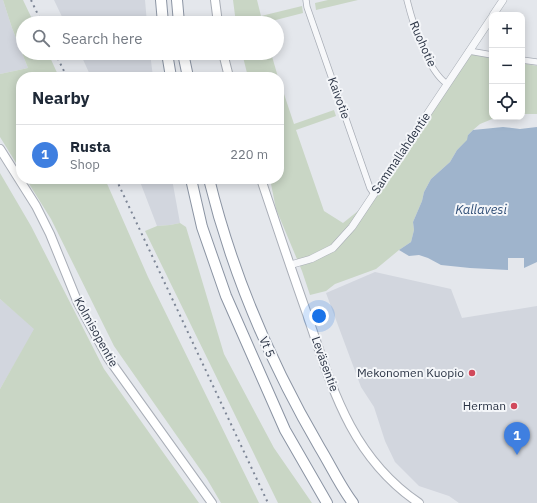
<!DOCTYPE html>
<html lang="en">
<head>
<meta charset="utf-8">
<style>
	body { margin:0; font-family:"IBM Plex Sans",sans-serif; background:#f6f6f7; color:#1f2937 }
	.controls { position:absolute; right:12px; top:12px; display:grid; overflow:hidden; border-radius:8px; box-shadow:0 2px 10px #0003 }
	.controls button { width:36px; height:36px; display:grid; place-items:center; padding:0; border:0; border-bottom:1px solid #e0e1e3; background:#fff; color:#1f2937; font:20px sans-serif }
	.you { position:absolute; left:319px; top:316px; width:14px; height:14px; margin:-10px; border:3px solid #fff; border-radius:50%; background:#1a73e8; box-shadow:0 0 0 6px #1a73e833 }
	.badge { display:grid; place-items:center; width:26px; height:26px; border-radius:50%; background:#111827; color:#fff; font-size:13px; font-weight:700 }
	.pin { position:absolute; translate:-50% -33px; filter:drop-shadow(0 1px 2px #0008) }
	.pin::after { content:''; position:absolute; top:21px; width:14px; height:12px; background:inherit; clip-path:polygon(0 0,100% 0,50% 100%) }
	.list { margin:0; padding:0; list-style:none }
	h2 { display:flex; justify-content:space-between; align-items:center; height:52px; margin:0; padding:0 16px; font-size:17px }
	h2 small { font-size:13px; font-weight:400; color:#747a83 }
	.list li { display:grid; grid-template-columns:26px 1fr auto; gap:12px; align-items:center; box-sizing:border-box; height:60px; padding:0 16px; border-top:1px solid #e0e1e3 }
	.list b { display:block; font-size:15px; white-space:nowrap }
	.list p { margin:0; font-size:13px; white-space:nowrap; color:#747a83 }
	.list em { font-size:13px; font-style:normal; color:#747a83 }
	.icon { flex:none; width:22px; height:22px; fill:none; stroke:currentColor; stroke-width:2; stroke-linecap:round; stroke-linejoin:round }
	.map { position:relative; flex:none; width:537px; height:503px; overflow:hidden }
	.search { position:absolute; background:#fff; box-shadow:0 2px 10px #0003; left:16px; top:16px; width:268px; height:44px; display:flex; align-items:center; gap:10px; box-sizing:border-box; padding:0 14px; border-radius:22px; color:#747a83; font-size:15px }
	.panel { position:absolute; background:#fff; box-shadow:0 2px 10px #0003; left:16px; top:72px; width:268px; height:112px; border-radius:16px }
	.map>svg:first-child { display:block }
	.built { fill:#d2d6de }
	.green { fill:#c9d6c5 }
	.water { fill:#9fb4cc }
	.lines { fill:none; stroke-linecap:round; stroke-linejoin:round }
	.minor-casing { stroke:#a9aeb7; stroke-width:7 }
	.tertiary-casing { stroke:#a9aeb7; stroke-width:8 }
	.secondary-casing { stroke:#a9aeb7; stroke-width:10 }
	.motorway-casing { stroke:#8b94a3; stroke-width:12 }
	.minor { stroke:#f7f8fa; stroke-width:5.5 }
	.tertiary { stroke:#f7f8fa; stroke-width:7 }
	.secondary { stroke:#fff; stroke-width:8 }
	.motorway { stroke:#fff; stroke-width:10 }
	.rail { stroke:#7d8696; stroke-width:2; stroke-dasharray:2 4; stroke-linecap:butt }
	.poi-dot { fill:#d1495b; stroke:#f4f6f9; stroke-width:1.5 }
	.labels { text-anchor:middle; stroke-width:4; stroke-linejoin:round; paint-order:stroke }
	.street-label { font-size:12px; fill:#2b3445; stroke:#f4f6f9 }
	.poi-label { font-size:12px; fill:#2b3445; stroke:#f4f6f9; text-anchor:end }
	.water-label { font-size:13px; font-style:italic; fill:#34527a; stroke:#f4f6f9 }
</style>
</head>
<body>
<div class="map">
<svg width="537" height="503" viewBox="0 0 537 503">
	<rect width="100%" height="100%" fill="#e4e7ec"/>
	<path class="built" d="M 0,0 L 3,0 L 12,28 L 28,68 L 0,74 Z
		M 54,0 L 145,0 L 147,23 L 65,23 Z
		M 80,53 L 150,53 L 153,77 L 91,77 Z
		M 139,179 L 172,179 L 180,223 L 170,225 L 157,226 Z
		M 375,272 L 451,289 L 462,318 L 537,306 L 537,503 L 459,503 L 449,496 L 419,486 L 395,462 L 385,441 L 374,407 L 361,387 L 326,293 Z
		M 0,299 L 35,329 L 0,389 Z"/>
	<path class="green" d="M 3,0 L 23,0 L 34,23 L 23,23 L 23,53 L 48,53 L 59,77 L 21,77 L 21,171 L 0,137 L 0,74 L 28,68 L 12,28 Z
		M 233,0 L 257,0 L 261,16 L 302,6 L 303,13 L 264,23 L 236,23 Z
		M 328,0 L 358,0 L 316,10 L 315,3 Z
		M 242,53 L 271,53 L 278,77 L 248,77 Z
		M 470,53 L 492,57 L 492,117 L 497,117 L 480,124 L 473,130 L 468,135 L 468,140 L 457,150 L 450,162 L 431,179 L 424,192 L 422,201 L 413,222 L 414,230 L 411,242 L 399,250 L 376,269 L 335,284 L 326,291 L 310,295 L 302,271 L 276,209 L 270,179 L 279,179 L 279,79 L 294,124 L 334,110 L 336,116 L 296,130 L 324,211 L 343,223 L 378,195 L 448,86 Z
		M 522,63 L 537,66 L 537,114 L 522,114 Z
		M 0,173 L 31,226 L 104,369 L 199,503 L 0,503 L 0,389 L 34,329 L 0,299 Z
		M 26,179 L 105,179 L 148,277 L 259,503 L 221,503 L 207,479 L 114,346 L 51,219 Z
		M 180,223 L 186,227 L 224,354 L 274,448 L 312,503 L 278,503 L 145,231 L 157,226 L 170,225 Z"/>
	<path class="water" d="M 503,127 L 520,129 L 537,127 L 537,262 L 524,268 L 524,258 L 508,258 L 508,270 L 470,268 L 441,265 L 428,258 L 419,255 L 409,256 L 399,250 L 411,242 L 414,230 L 413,222 L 422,201 L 424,192 L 431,179 L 450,162 L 457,150 L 467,140 L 468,135 L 473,130 Z"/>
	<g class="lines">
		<defs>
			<path id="minor" d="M 306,0 L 307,7 L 370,188 L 374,194
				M 407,0 C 413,24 427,70 447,84
				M 469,51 L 492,55
				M 522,60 L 537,62"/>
			<path id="tertiary" d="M 493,15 L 503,0
				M 290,265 L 311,259 L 333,248 L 352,227 L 492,17"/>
			<path id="secondary" d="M 215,0 L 218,23
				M 223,53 L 229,77
				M 0,149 L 36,206 L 50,234 L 78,303 L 108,358 L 212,503
				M 261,179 C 276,224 291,269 307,314 C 332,388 351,457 419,503"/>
			<path id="motorway" d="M 161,0 L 163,23
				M 177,0 L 179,23
				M 167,53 L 171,77
				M 183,53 L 188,77
				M 191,179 L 202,227 L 226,296 L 285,430 L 327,503
				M 209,179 C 232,273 271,364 320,448 C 331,466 340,486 353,503"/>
		</defs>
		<use href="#minor" class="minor-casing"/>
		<use href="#tertiary" class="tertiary-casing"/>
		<use href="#secondary" class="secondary-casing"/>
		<use href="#motorway" class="motorway-casing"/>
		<use href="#minor" class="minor"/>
		<use href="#tertiary" class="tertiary"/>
		<use href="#secondary" class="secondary"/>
		<use href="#motorway" class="motorway"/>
		<path class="rail" d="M 31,0 L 42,23
			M 55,53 L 67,77
			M 116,179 L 268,503"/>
	</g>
	<g class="poi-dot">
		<circle cx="472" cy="373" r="4"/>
		<circle cx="514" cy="406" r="4"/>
	</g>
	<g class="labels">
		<g class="street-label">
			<text transform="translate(423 44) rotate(66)" y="4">Ruohotie</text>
			<text transform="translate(339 98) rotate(70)" y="4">Kaivotie</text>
			<text transform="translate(401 153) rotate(-56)" y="4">Sammallahdentie</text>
			<text transform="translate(96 332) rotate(61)" y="4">Kolmisopentie</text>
			<text transform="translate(267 347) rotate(67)" y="4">Vt 5</text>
			<text transform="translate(325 364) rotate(70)" y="4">Leväsentie</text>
		</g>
		<g class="poi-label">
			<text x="464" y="377">Mekonomen Kuopio</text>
			<text x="506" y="410">Herman</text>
		</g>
		<g class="water-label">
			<text x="481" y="214">Kallavesi</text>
		</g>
	</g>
</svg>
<div class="controls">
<button>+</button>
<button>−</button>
<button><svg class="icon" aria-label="locate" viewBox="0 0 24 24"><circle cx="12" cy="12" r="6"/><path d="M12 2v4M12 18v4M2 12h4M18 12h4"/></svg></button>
</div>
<div class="you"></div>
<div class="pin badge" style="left:517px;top:455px;background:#3f7fe0">1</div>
<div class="search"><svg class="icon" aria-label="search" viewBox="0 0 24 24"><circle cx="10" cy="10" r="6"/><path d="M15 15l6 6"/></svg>Search here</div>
<section class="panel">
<h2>Nearby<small></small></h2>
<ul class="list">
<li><span class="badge" style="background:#3f7fe0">1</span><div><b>Rusta</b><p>Shop</p></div><em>220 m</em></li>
</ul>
</section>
</div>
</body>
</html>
